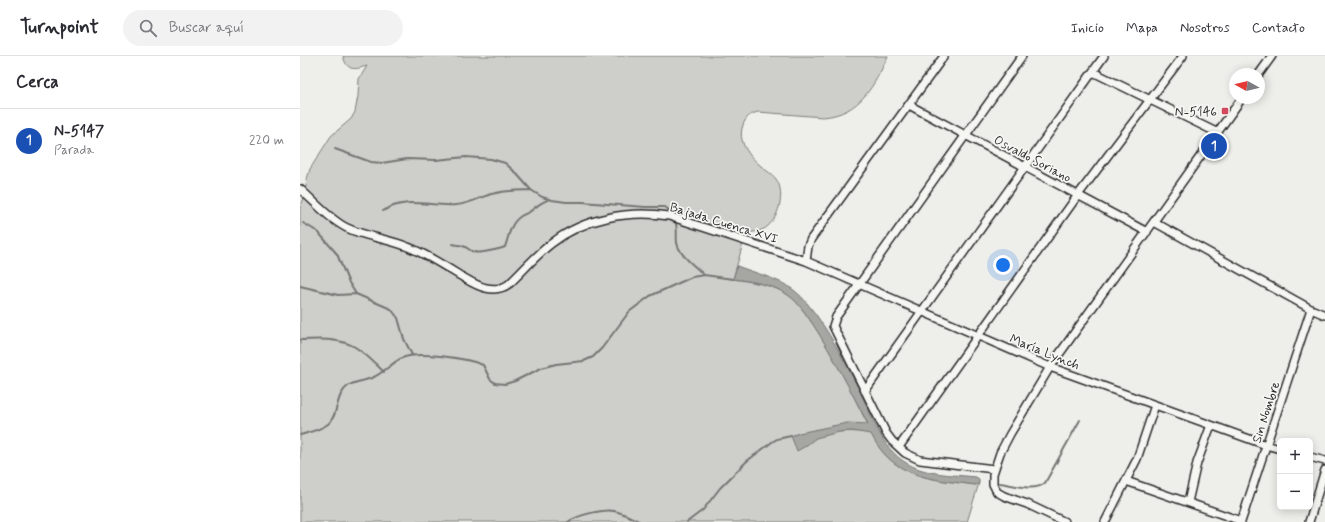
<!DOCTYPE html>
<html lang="es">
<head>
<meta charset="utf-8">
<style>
	body { margin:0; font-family:Mynerve,sans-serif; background:#f2f2f3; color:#2b2b33 }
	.controls { position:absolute; right:12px; bottom:12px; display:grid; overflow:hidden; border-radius:6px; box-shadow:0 2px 10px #0003 }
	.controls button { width:36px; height:36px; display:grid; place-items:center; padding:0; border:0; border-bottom:1px solid #e1e1e2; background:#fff; color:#2b2b33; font:20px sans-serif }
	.compass { position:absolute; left:929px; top:12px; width:36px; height:36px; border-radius:50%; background:#fff; box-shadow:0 2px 10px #0003; rotate:278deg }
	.you { position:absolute; left:703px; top:209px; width:14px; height:14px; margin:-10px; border:3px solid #fff; border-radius:50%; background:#1a73e8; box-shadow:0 0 0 6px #1a73e833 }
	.badge { display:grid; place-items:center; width:26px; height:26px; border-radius:50%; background:#d1495b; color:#fff; font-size:13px; font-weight:700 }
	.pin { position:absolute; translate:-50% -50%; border:2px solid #fff; box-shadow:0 1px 4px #0006 }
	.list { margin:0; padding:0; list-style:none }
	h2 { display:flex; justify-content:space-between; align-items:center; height:52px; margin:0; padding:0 16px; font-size:17px }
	h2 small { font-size:13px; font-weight:400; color:#7c7c81 }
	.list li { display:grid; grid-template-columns:26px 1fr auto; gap:12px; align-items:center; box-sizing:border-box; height:64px; padding:0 16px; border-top:1px solid #e1e1e2 }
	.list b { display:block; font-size:15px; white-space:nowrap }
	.list p { margin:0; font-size:13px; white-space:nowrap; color:#7c7c81 }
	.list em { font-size:13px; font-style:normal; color:#7c7c81 }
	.icon { flex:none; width:22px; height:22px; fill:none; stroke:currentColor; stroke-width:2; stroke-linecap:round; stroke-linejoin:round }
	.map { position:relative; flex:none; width:1025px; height:466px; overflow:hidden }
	header { display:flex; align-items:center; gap:24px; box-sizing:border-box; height:56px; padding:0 20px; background:#fff; border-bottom:1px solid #e1e1e2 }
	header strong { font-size:19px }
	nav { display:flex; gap:22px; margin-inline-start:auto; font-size:14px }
	.search { width:280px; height:36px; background:#f2f2f3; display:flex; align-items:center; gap:10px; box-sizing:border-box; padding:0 14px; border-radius:22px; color:#7c7c81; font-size:15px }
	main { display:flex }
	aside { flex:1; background:#fff }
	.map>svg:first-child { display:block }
	.green { fill:#cececa; stroke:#7c7c7a }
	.water { fill:#a6a6a3; stroke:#757573 }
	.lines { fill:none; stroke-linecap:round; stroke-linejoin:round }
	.stream { stroke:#757573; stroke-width:2 }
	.minor-casing { stroke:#2b2b2b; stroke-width:10 }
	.minor { stroke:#f6f6f2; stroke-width:7 }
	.poi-dot { fill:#d1495b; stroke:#f6f6f2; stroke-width:1.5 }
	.labels { text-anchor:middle; stroke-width:3.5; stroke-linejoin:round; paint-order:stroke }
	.poi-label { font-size:13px; fill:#2b2b2b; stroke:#f6f6f2; text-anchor:end }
	.street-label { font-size:13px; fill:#2b2b2b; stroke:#f6f6f2 }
</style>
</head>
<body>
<header>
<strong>Turnpoint</strong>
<div class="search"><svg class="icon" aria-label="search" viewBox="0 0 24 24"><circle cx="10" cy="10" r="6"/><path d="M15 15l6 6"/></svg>Buscar aquí</div>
<nav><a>Inicio</a><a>Mapa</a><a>Nosotros</a><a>Contacto</a></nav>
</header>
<main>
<aside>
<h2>Cerca<small></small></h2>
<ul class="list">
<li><span class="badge" style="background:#1a4fb4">1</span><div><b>N-5147</b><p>Parada</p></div><em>220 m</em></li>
</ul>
</aside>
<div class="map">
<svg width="1025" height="466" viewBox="0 0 1025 466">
	<rect width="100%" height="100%" fill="#eeeeea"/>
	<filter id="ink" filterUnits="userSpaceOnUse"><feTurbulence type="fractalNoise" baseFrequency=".025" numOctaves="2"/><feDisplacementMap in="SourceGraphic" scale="8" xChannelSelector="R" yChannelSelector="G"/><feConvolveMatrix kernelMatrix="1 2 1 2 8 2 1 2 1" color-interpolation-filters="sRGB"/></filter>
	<g filter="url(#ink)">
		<path class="green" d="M 43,0 L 588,0 C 574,30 560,58 523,61 L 458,56 C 450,58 446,61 443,69 C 441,74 441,80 442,84 C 446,98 456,106 467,115 C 470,117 474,120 476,123 C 486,137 479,164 464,173 C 459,176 452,176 446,177 L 433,223 C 451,226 469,228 485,237 C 497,244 504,256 512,267 C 534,299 550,334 568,369 C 545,366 534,370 512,375 C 505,376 498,377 491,380 L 504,391 C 508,388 513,383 517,381 C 534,374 553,375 571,377 C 593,423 632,423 675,429 L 679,427 L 667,466 L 0,466 L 0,152 L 4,142 L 7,123 L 10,113 L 31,80 L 51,63 L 55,56 L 58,40 L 59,23 L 67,10 C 54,14 47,15 43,0 Z"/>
		<path class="water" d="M 437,210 C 455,217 480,223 495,235 C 504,242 510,251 517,260 C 535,286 549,313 563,342 C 578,372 584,400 619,413 C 637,419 658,419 676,421 L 679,423 L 679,427 L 676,429 C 632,423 593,423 571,378 L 552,375 L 539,376 L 516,382 L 504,391 L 497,395 L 491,380 L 499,377 L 547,367 L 568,368 C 550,334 533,299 512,267 C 505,257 498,246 488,239 C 472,228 451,225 433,223 Z"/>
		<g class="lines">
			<path class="stream" d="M 35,93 L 71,106 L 82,107 L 107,103 L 136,104 L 166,101 L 191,103 L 205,107 L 215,116 L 231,134 L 242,141 L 252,144 L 266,146 L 282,146 L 345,151 L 365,151 L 372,156 L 374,160
				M 83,155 C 107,140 130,151 156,149 C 169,148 179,142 191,138 C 204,135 218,134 231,134
				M 375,164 C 378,172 376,179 377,187 C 380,200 395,210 404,219
				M 3,167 L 18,176 L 37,198 L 48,225 L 56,238 L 91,253 L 98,262 L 104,283 L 112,299
				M 153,188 C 156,189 160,189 163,190 C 167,191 170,195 174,196 C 178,198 200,193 205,191 C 209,180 210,167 221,160 C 224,158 229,157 232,154 C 237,150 241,146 248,144
				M 0,230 L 38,239 L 56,238
				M 0,284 C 17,283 40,282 55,291 C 66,298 75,307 84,316
				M 0,379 C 10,376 20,374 28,368 C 39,359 35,339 48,330 C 55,325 66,325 74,321 C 84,316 92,307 102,302 C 118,295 167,302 183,309 L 190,323 L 195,327 L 205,328 L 215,325 L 241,312 L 256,308 L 284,305 L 293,301 L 302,292 L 329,256 L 350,240 L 392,221 L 404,219 L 433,223
				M 700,427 C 713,429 735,436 745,427 L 780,364
				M 268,466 C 277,459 303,453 314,455 C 324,457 332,462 341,466
				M 387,466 L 403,454 L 420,432 L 447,405 L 472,386 L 477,383 L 491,380"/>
			<defs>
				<path id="minor" d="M 793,16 L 918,77
					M 959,18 L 972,0
					M 609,49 L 847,176
					M 0,133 C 15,146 29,163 47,172 C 66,181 89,183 108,191 C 126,198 143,209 159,219 C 168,224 176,230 186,232 C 195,234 202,233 209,228 C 223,215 236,199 252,187 C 284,162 328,154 369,160 L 506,205 L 750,311 L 966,389 L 980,393
					M 854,166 L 1011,253 L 1025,259
					M 506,205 L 508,190 L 511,183 L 644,0
					M 565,335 L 804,0
					M 599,391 L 778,139 L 883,0
					M 1010,401 L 1025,405
					M 694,413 L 620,404 L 605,397 L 592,385 L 586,377 L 533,270 L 536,261 L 722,0
					M 826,425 L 941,465
					M 888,446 L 897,407 L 911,369
					M 765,466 L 727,448 L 704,440 L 697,436 L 693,428 L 693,418 L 700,397 L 710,378 L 750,311 L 942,42
					M 805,466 L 837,403 L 855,349
					M 941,466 L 1011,253
					M 1009,466 L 1025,414"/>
			</defs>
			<use href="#minor" class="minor-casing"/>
			<use href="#minor" class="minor"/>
		</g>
	</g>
	<rect class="poi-dot" x="921" y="51" width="8" height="8" rx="2"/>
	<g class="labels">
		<g class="poi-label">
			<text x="917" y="60">N-5146</text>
		</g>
		<g class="street-label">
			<text transform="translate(733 102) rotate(28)" y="5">Osvaldo Soriano</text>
			<text transform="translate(424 166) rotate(17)" y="5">Bajada Cuenca XVI</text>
			<text transform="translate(745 295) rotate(22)" y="5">María Lynch</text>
			<text transform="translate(965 356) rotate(-72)" y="5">Sin Nombre</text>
		</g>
	</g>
</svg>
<div class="controls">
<button>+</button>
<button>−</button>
</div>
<svg class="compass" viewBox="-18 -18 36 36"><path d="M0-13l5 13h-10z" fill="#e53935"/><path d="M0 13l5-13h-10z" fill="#7c7c81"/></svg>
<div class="you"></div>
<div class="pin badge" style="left:914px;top:90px;background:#1a4fb4">1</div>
</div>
</main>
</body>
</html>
